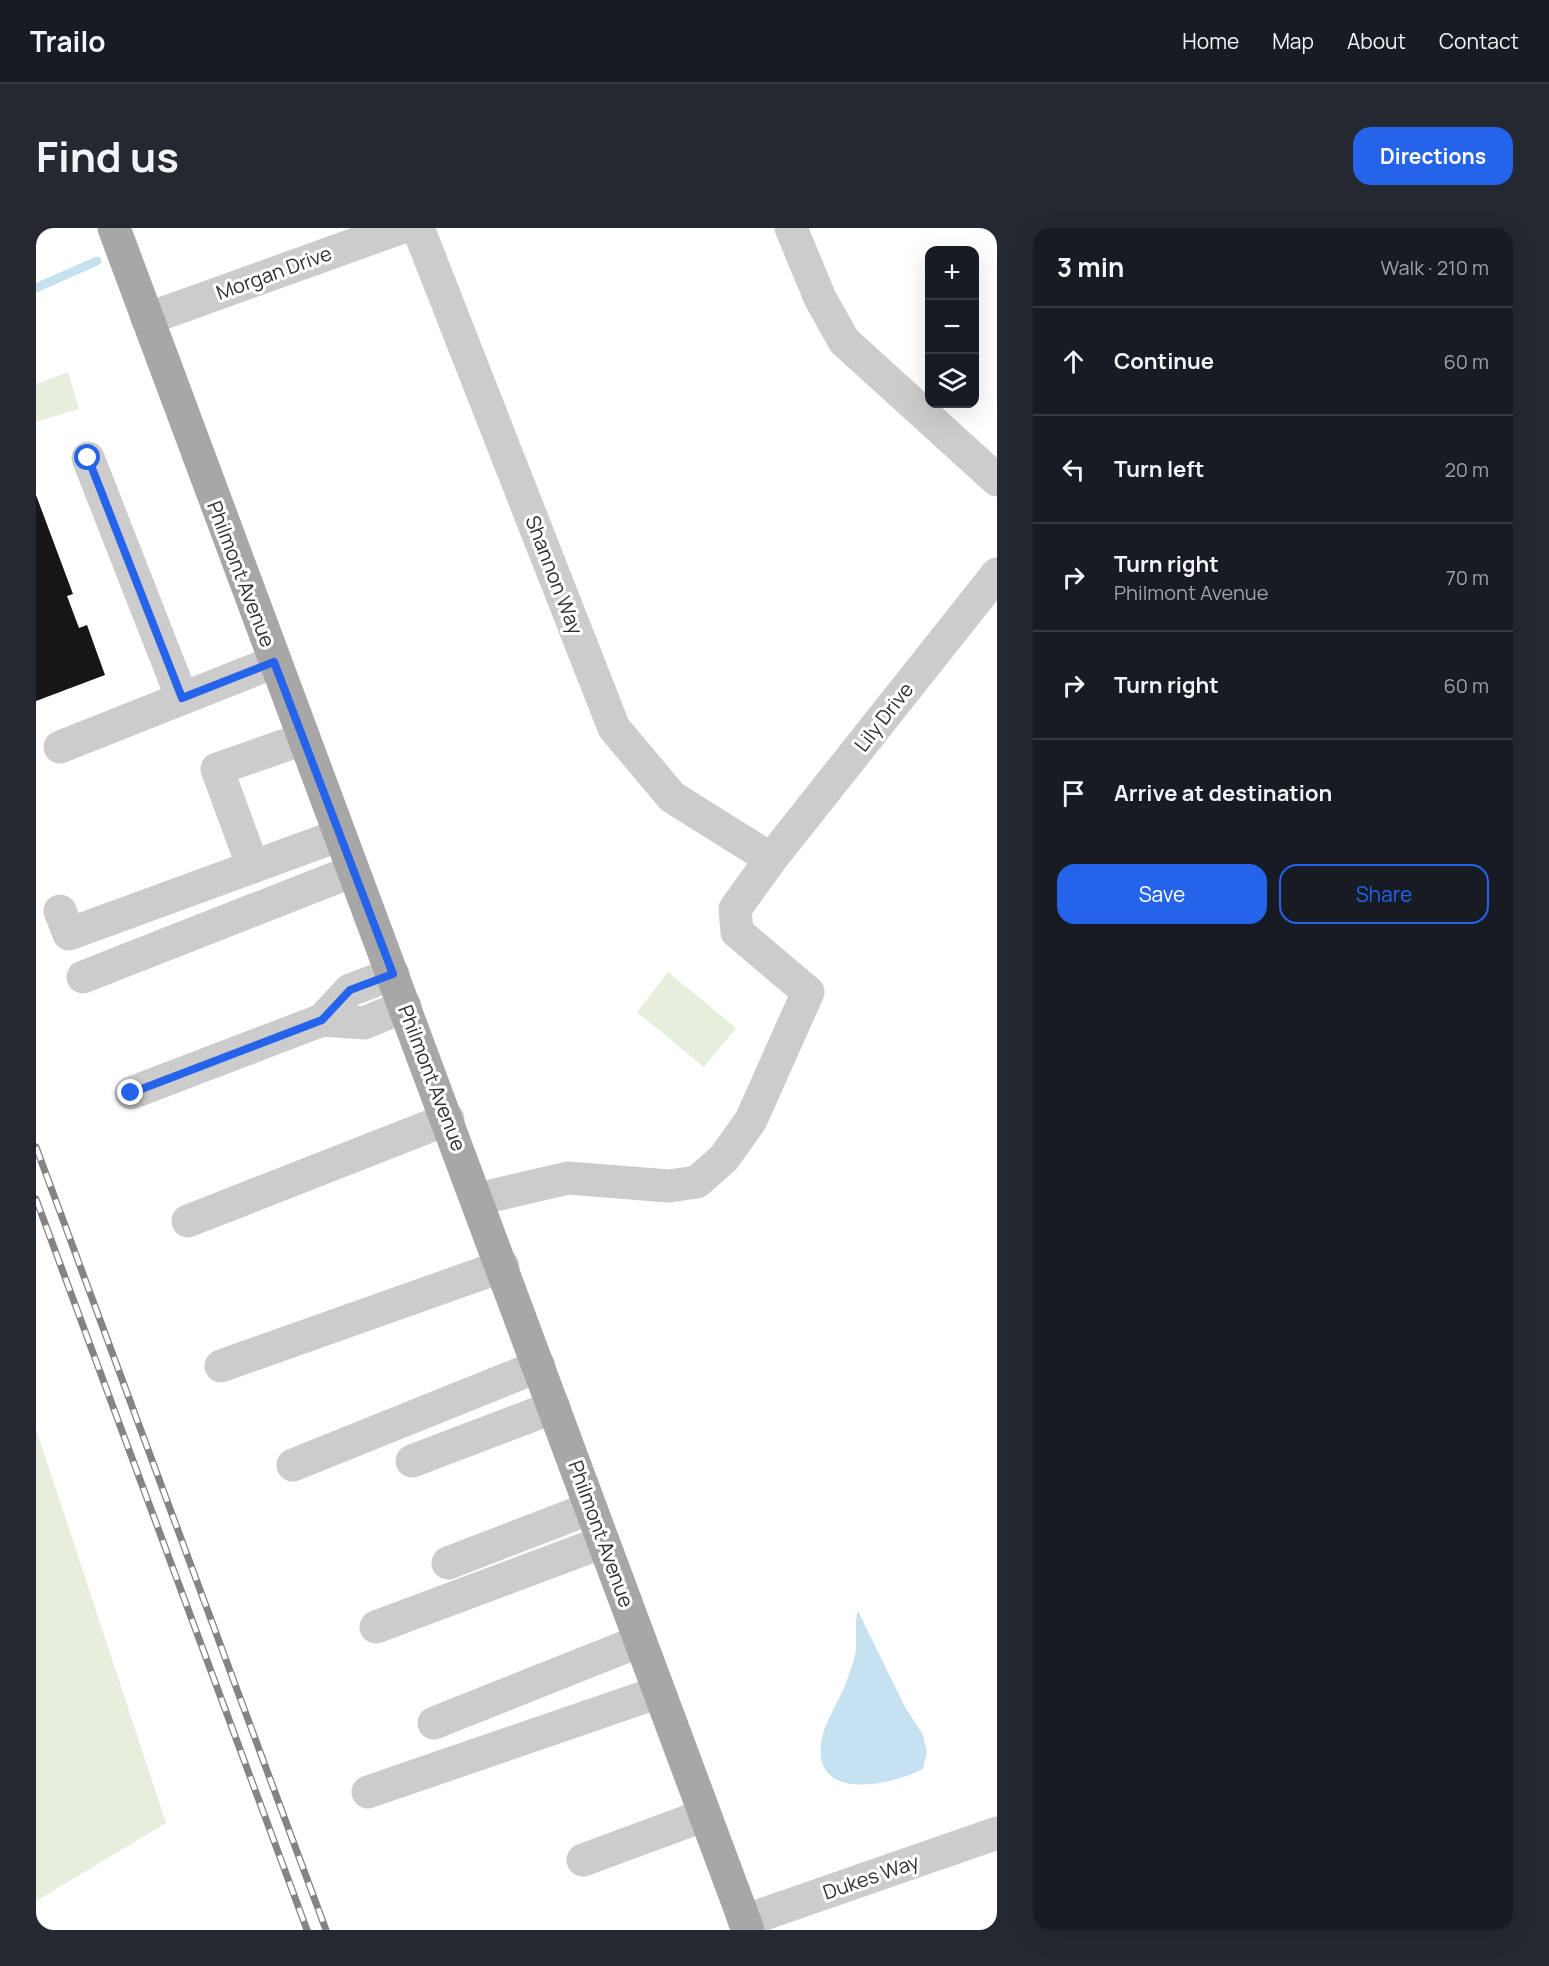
<!DOCTYPE html>
<html lang="en">
<head>
<meta charset="utf-8">
<style>
	body { margin:0; font-family:Manrope,sans-serif; background:#242831; color:#f1f3f6 }
	.controls { position:absolute; right:18px; top:18px; display:grid; overflow:hidden; border-radius:12px; box-shadow:0 6px 24px #0002 }
	.controls button { width:54px; height:54px; display:grid; place-items:center; padding:0; border:0; border-bottom:2px solid #363941; background:#171b24; color:#f1f3f6; font:30px sans-serif }
	.stop { position:absolute; width:18px; height:18px; margin:-14px; border:4px solid #2563eb; border-radius:50%; background:#fff }
	.stop.end { background:#2563eb; border-color:#fff; box-shadow:0 2px 6px #0008 }
	.list { margin:0; padding:0; list-style:none }
	h2 { display:flex; justify-content:space-between; align-items:center; height:78px; margin:0; padding:0 24px; font-size:26px }
	h2 small { font-size:20px; font-weight:400; color:#9ea1a6 }
	.list li { display:grid; grid-template-columns:39px 1fr auto; gap:18px; align-items:center; box-sizing:border-box; height:108px; padding:0 24px; border-top:2px solid #363941 }
	.list b { display:block; font-size:22px; white-space:nowrap }
	.list p { margin:0; font-size:20px; white-space:nowrap; color:#9ea1a6 }
	.list em { font-size:20px; font-style:normal; color:#9ea1a6 }
	.actions { display:flex; gap:12px; padding:18px 24px }
	.actions a { flex:1; padding:14px 0; border:2px solid #2563eb; border-radius:18px; text-align:center; font-size:21px; color:#2563eb }
	.actions .main { background:#2563eb; color:#fff }
	.icon { flex:none; width:33px; height:33px; fill:none; stroke:currentColor; stroke-width:2; stroke-linecap:round; stroke-linejoin:round }
	.map { position:relative; flex:none; width:961px; height:1702px; overflow:hidden; border-radius:18px }
	header { display:flex; align-items:center; gap:36px; box-sizing:border-box; height:84px; padding:0 30px; background:#171b24; border-bottom:2px solid #363941 }
	header strong { font-size:28px }
	nav { display:flex; gap:33px; margin-inline-start:auto; font-size:21px }
	.intro { display:flex; align-items:center; justify-content:space-between; box-sizing:border-box; height:144px; padding:0 36px }
	h1 { margin:0; font-size:42px }
	.button { padding:15px 27px; border-radius:18px; background:#2563eb; color:#fff; font-size:21px; font-weight:700 }
	main { display:flex; gap:36px; padding:0 36px }
	aside { flex:1; background:#171b24; border-radius:18px; box-shadow:0 6px 24px #0002 }
	.map>svg:first-child { display:block }
	.green { fill:#e6eedc }
	.water { fill:#c6e1f0 }
	.lines { fill:none; stroke-linecap:round; stroke-linejoin:round }
	.stream { stroke:#c6e1f0; stroke-width:9 }
	.building { fill:#161616 }
	.minor { stroke:#ccc; stroke-width:33 }
	.major { stroke:#a7a7a7; stroke-width:33 }
	.rail-casing { stroke:#848484; stroke-width:7 }
	.rail { stroke:#fff; stroke-width:4.5; stroke-dasharray:14; stroke-linecap:butt }
	.route { stroke:#2563eb; stroke-width:8 }
	.labels { text-anchor:middle; stroke-width:6; stroke-linejoin:round; paint-order:stroke }
	.street-label { font-size:20px; fill:#2f2f2f; stroke:#fff }
</style>
</head>
<body>
<header>
<strong>Trailo</strong>
<nav><a>Home</a><a>Map</a><a>About</a><a>Contact</a></nav>
</header>
<div class="intro"><h1>Find us</h1><a class="button">Directions</a></div>
<main>
<div class="map">
<svg width="961" height="1702" viewBox="0 0 961 1702">
	<rect width="100%" height="100%" fill="#fff"/>
	<path class="green" d="M 32,144 L 43,181 L 0,194 L 0,156 Z
		M 632,744 L 700,800 L 668,839 L 601,784 Z
		M 0,1201 L 130,1595 L 0,1673 Z"/>
	<path class="water" d="M 822,1383 L 869,1479 L 887,1507 L 891,1524 L 887,1541 C 853,1558 773,1575 786,1510 C 791,1488 807,1468 813,1446 C 816,1438 820,1428 820,1419 C 821,1406 818,1395 822,1383 Z"/>
	<g class="lines">
		<path class="stream" d="M 0,60 L 61,33"/>
	</g>
	<path class="building" d="M 0,267 L 37,366 L 31,368 L 43,400 L 51,397 L 69,447 L 0,473 Z"/>
	<g class="lines">
		<path class="minor" d="M 382,0 L 578,500 L 636,569 L 735,631
			M 755,0 L 784,70 L 808,113 L 961,252
			M 111,91 L 364,0
			M 52,230 L 146,470
			M 24,519 L 238,434
			M 217,639 L 181,541 L 267,511
			M 24,683 L 33,706 L 304,607
			M 47,749 L 317,643
			M 286,792 L 314,762 L 357,746
			M 95,865 L 286,792 L 328,795 L 369,778
			M 442,971 L 532,950 L 633,958 L 661,954 L 688,930 L 715,892 L 772,764 L 701,704 L 699,681 L 735,631 L 961,346
			M 152,993 L 412,891
			M 185,1138 L 467,1038
			M 376,1233 L 518,1179
			M 257,1237 L 503,1138
			M 412,1335 L 555,1280
			M 340,1399 L 567,1314
			M 398,1495 L 604,1413
			M 332,1564 L 623,1464
			M 547,1632 L 669,1587
			M 708,1693 L 961,1605"/>
		<path class="major" d="M 78,0 C 285,569 505,1133 712,1702"/>
		<defs>
			<path id="rail" d="M 0,919 L 290,1702
				M 0,971 L 271,1702"/>
		</defs>
		<use href="#rail" class="rail-casing"/>
		<use href="#rail" class="rail"/>
	</g>
	<g class="lines">
		<path class="route" d="M 52,230 L 146,470 L 238,434 L 357,746 L 314,762 L 286,792 L 95,865"/>
	</g>
	<g class="labels">
		<g class="street-label">
			<text transform="translate(238 45) rotate(-20)" y="7">Morgan Drive</text>
			<text transform="translate(205 346) rotate(69)" y="7">Philmont Avenue</text>
			<text transform="translate(518 347) rotate(69)" y="7">Shannon Way</text>
			<text transform="translate(848 489) rotate(-52)" y="7">Lily Drive</text>
			<text transform="translate(396 850) rotate(69)" y="7">Philmont Avenue</text>
			<text transform="translate(565 1306) rotate(70)" y="7">Philmont Avenue</text>
			<text transform="translate(835 1649) rotate(-19)" y="7">Dukes Way</text>
		</g>
	</g>
</svg>
<div class="controls">
<button>+</button>
<button>−</button>
<button><svg class="icon" aria-label="layers" viewBox="0 0 24 24"><path d="M12 4l9 5-9 5-9-5zM3 14l9 5 9-5"/></svg></button>
</div>
<div class="stop" style="left:52px;top:230px"></div>
<div class="stop end" style="left:95px;top:865px"></div>
</div>
<aside>
<h2>3 min<small>Walk · 210 m</small></h2>
<ul class="list">
<li><svg class="icon" aria-label="ahead" viewBox="0 0 24 24"><path d="M12 20V5M6 11l6-6 6 6"/></svg><div><b>Continue</b></div><em>60 m</em></li>
<li><svg class="icon" aria-label="left" viewBox="0 0 24 24"><path d="M17 20v-9H6M10 6l-5 5 5 5"/></svg><div><b>Turn left</b></div><em>20 m</em></li>
<li><svg class="icon" aria-label="right" viewBox="0 0 24 24"><path d="M7 20v-9h11M14 6l5 5-5 5"/></svg><div><b>Turn right</b><p>Philmont Avenue</p></div><em>70 m</em></li>
<li><svg class="icon" aria-label="right" viewBox="0 0 24 24"><path d="M7 20v-9h11M14 6l5 5-5 5"/></svg><div><b>Turn right</b></div><em>60 m</em></li>
<li><svg class="icon" aria-label="arrive" viewBox="0 0 24 24"><path d="M6 21V4h12l-3 4 3 4H6"/></svg><div><b>Arrive at destination</b></div></li>
</ul>
<div class="actions"><a class="main">Save</a><a>Share</a></div>
</aside>
</main>
</body>
</html>
